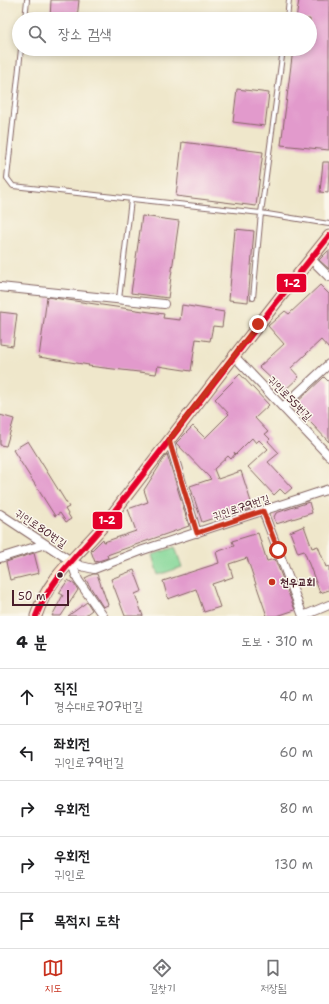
<!DOCTYPE html>
<html lang="ko">
<head>
<meta charset="utf-8">
<style>
	body { margin:0; font-family:"Shantell Sans","Poor Story",sans-serif; background:#f2f2f2; color:#202124 }
	.scale { position:absolute; left:12px; bottom:10px; width:57px; box-sizing:border-box; padding-left:4px; border:2px solid #4a1f2b; border-top:0; font-size:11px; line-height:14px; white-space:nowrap; color:#4a1f2b; -webkit-text-stroke:3px #fbf7ec; paint-order:stroke }
	.stop { position:absolute; width:12px; height:12px; margin:-9px; border:3px solid #c8321e; border-radius:50%; background:#fff }
	.stop.end { background:#c8321e; border-color:#fff; box-shadow:0 1px 4px #0008 }
	.list { margin:0; padding:0; list-style:none }
	h2 { display:flex; justify-content:space-between; align-items:center; height:52px; margin:0; padding:0 16px; font-size:17px }
	h2 small { font-size:13px; font-weight:400; color:#757577 }
	.list li { display:grid; grid-template-columns:26px 1fr auto; gap:12px; align-items:center; box-sizing:border-box; height:56px; padding:0 16px; border-top:1px solid #e0e0e0 }
	.list b { display:block; font-size:15px; white-space:nowrap }
	.list p { margin:0; font-size:13px; white-space:nowrap; color:#757577 }
	.list em { font-size:13px; font-style:normal; color:#757577 }
	.icon { flex:none; width:22px; height:22px; fill:none; stroke:currentColor; stroke-width:2; stroke-linecap:round; stroke-linejoin:round }
	.map { position:relative; flex:none; width:329px; height:616px; overflow:hidden }
	.search { position:absolute; background:#fff; box-shadow:0 2px 6px #0003; left:12px; right:12px; top:12px; height:44px; display:flex; align-items:center; gap:10px; box-sizing:border-box; padding:0 14px; border-radius:22px; color:#757577; font-size:15px }
	.sheet { height:332px; background:#fff }
	nav { display:flex; justify-content:space-around; align-items:center; box-sizing:border-box; height:56px; border-top:1px solid #e0e0e0; background:#fff; font-size:11px; color:#757577 }
	nav a { display:grid; justify-items:center; gap:2px }
	nav .on { color:#c8321e }
	.map>svg:first-child { display:block }
	.green { fill:#85d798; stroke:#687b62 }
	.building { fill:#e29acc }
	.lines { fill:none; stroke-linecap:round; stroke-linejoin:round }
	.lane-casing { stroke:#846563; stroke-width:6 }
	.street-casing { stroke:#846563; stroke-width:10 }
	.secondary-casing { stroke:#846563; stroke-width:13 }
	.lane { stroke:#fff; stroke-width:4 }
	.street { stroke:#fff; stroke-width:8 }
	.secondary { stroke:#ffe4c6; stroke-width:11 }
	.bus-1-casing { stroke:#fbf7ec; stroke-width:9 }
	.bus-1 { stroke:#e4002b; stroke-width:6 }
	.route { stroke:#c8321e; stroke-width:5 }
	.bus-dot { fill:#4a1f2b; stroke:#fbf7ec; stroke-width:1.5 }
	.poi-dot { fill:#c8321e; stroke:#fbf7ec; stroke-width:1.5 }
	.labels { text-anchor:middle; stroke-width:3; stroke-linejoin:round; paint-order:stroke }
	.street-label { font-size:11px; fill:#4a1f2b; stroke:#fbf7ec }
	.poi-label { font-size:11px; font-weight:bold; fill:#4a1f2b; stroke:#fbf7ec; text-anchor:start }
	.line-badge { stroke:#fbf7ec; stroke-width:1.5 }
	.badge-label { font-size:11px; text-anchor:middle; font-weight:bold; fill:#fff }
</style>
</head>
<body>
<div class="map">
<svg width="329" height="616" viewBox="0 0 329 616">
	<rect width="100%" height="100%" fill="#fbf7ec"/>
	<filter id="ink" filterUnits="userSpaceOnUse"><feTurbulence type="fractalNoise" baseFrequency=".025" numOctaves="2"/><feDisplacementMap in="SourceGraphic" scale="8" xChannelSelector="R" yChannelSelector="G"/><feConvolveMatrix kernelMatrix="1 2 1 2 8 2 1 2 1" color-interpolation-filters="sRGB"/></filter>
	<filter id="wash" filterUnits="userSpaceOnUse"><feTurbulence type="fractalNoise" baseFrequency=".012" numOctaves="4" result="noise"/><feDisplacementMap in="SourceGraphic" scale="16" xChannelSelector="R" yChannelSelector="G"/><feGaussianBlur stdDeviation="0.9" result="paint"/><feColorMatrix in="noise" values="0 0 0 0 0 0 0 0 0 0 0 0 0 0 0 0 0 1.4 0 .05"/><feComposite in="paint" operator="in"/></filter>
	<g filter="url(#wash)">
		<rect width="100%" height="100%" fill="#efe7cb"/>
		<path class="green" d="M 175,547 L 182,567 L 158,575 L 152,555 Z"/>
		<g id="blocks">
			<path class="building" d="M 51,0 L 79,0 L 77,19 L 50,19 Z
				M 299,0 L 329,0 L 329,150 L 281,145 L 293,49 L 310,49 L 310,19 L 296,19 Z
				M 237,89 L 269,93 L 265,126 L 233,122 Z
				M 182,142 L 263,152 L 256,206 L 176,196 Z
				M 323,162 L 329,162 L 328,193 L 320,192 Z
				M 142,216 L 179,221 L 168,298 L 131,293 Z
				M 235,229 L 254,231 L 248,302 L 229,300 Z
				M 329,250 L 329,269 L 319,260 Z
				M 320,285 L 329,294 L 329,349 L 321,340 L 291,368 L 299,377 L 284,391 L 259,367 L 284,344 L 268,326 L 285,311 L 289,314 Z
				M 47,297 L 164,314 L 163,318 L 180,320 L 182,305 L 224,312 L 222,327 L 213,326 L 210,341 L 196,339 L 191,371 L 158,366 L 156,374 L 88,366 L 89,365 L 39,357 Z
				M 0,312 L 17,314 L 13,346 L 0,344 Z
				M 240,374 L 269,405 L 255,418 L 268,432 L 265,434 L 270,439 L 268,441 L 279,453 L 268,462 L 292,488 L 285,494 L 280,489 L 274,495 L 248,467 L 268,449 L 259,440 L 256,443 L 252,438 L 236,454 L 234,452 L 235,454 L 231,459 L 228,456 L 214,469 L 218,479 L 241,471 L 253,508 L 221,519 L 220,516 L 202,522 L 190,486 L 211,479 L 176,443 L 193,426 L 205,438 L 229,414 L 215,399 Z
				M 324,377 L 329,382 L 329,442 L 294,405 Z
				M 0,415 L 14,419 L 6,446 L 0,445 Z
				M 28,441 L 69,507 L 65,509 L 71,519 L 66,522 L 60,513 L 55,516 L 13,450 Z
				M 167,454 L 189,526 L 107,555 L 108,558 L 95,562 L 91,551 L 103,539 L 104,542 L 136,531 L 128,509 L 148,502 L 144,490 Z
				M 309,502 L 312,513 L 276,524 L 274,517 L 276,513 Z
				M 304,526 L 312,548 L 318,546 L 326,567 L 329,566 L 329,590 L 320,593 L 304,551 L 298,553 L 290,532 Z
				M 258,533 L 267,561 L 275,559 L 295,610 L 277,616 L 267,616 L 247,558 L 229,564 L 233,577 L 212,584 L 220,607 L 204,612 L 196,589 L 168,599 L 163,581 L 219,563 L 216,552 L 234,546 L 232,541 Z
				M 34,553 L 39,573 L 10,580 L 6,562 Z
				M 134,570 L 142,591 L 135,594 L 143,616 L 125,616 L 111,579 Z
				M 93,574 L 97,574 L 108,605 L 103,607 L 89,585 L 85,578 Z
				M 68,580 L 75,585 L 78,590 L 61,616 L 52,616 L 63,595 L 59,593 Z
				M 87,602 L 92,610 L 84,616 L 68,616 Z"/>
		</g>
	</g>
	<g filter="url(#ink)">
		<use href="#blocks" fill-opacity="0" stroke="#846563" stroke-width="1"/>
		<g class="lines">
			<defs>
				<path id="lane" d="M 25,19 L 27,0
					M 287,19 L 289,0
					M 21,49 L 7,178 L 13,186 L 261,213 L 329,224
					M 253,298 L 261,213 L 283,49
					M 119,299 L 131,200"/>
				<path id="street" d="M 311,259 L 329,277
					M 0,287 L 164,304
					M 234,356 L 329,456
					M 283,407 L 329,364
					M 169,440 L 197,533
					M 263,511 L 303,616
					M 0,514 L 71,561 L 81,566 L 94,569 L 143,550 L 329,489
					M 0,558 L 45,544
					M 71,561 L 78,580 L 103,616
					M 303,616 L 329,605"/>
				<path id="secondary" d="M 36,616 C 50,573 81,554 108,520 C 181,425 253,330 329,236"/>
			</defs>
			<use href="#lane" class="lane-casing"/>
			<use href="#street" class="street-casing"/>
			<use href="#secondary" class="secondary-casing"/>
			<use href="#lane" class="lane"/>
			<use href="#street" class="street"/>
			<use href="#secondary" class="secondary"/>
			<defs>
				<path id="bus-1" d="M 36,616 C 53,573 86,549 113,513 C 185,420 256,327 329,236"/>
			</defs>
			<use href="#bus-1" class="bus-1-casing"/>
			<use href="#bus-1" class="bus-1"/>
		</g>
	</g>
	<g class="lines" filter="url(#ink)">
		<path class="route" d="M 258,324 L 169,440 L 197,533 L 263,511 L 278,550"/>
	</g>
	<circle class="bus-dot" cx="60" cy="575" r="3.5"/>
	<circle class="poi-dot" cx="272" cy="582" r="4"/>
	<g class="labels">
		<g class="street-label">
			<text transform="translate(290 398) rotate(46)" y="4">귀인로55번길</text>
			<text transform="translate(241 507) rotate(-18)" y="4">귀인로79번길</text>
			<text transform="translate(41 528) rotate(34)" y="4">귀인로80번길</text>
		</g>
		<g class="poi-label">
			<text x="280" y="586">천우교회</text>
		</g>
	</g>
	<g class="line-badge">
		<rect x="276" y="273" width="31" height="20" rx="4" fill="#e4002b"/>
		<rect x="92" y="511" width="31" height="19" rx="4" fill="#e4002b"/>
	</g>
	<g class="badge-label">
		<text x="292" y="287">1-2</text>
		<text x="107" y="524">1-2</text>
	</g>
</svg>
<div class="scale">50 m</div>
<div class="stop" style="left:278px;top:550px"></div>
<div class="stop end" style="left:258px;top:324px"></div>
<div class="search"><svg class="icon" aria-label="search" viewBox="0 0 24 24"><circle cx="10" cy="10" r="6"/><path d="M15 15l6 6"/></svg>장소 검색</div>
</div>
<section class="sheet">
<h2>4 분<small>도보 · 310 m</small></h2>
<ul class="list">
<li><svg class="icon" aria-label="ahead" viewBox="0 0 24 24"><path d="M12 20V5M6 11l6-6 6 6"/></svg><div><b>직진</b><p>경수대로707번길</p></div><em>40 m</em></li>
<li><svg class="icon" aria-label="left" viewBox="0 0 24 24"><path d="M17 20v-9H6M10 6l-5 5 5 5"/></svg><div><b>좌회전</b><p>귀인로79번길</p></div><em>60 m</em></li>
<li><svg class="icon" aria-label="right" viewBox="0 0 24 24"><path d="M7 20v-9h11M14 6l5 5-5 5"/></svg><div><b>우회전</b></div><em>80 m</em></li>
<li><svg class="icon" aria-label="right" viewBox="0 0 24 24"><path d="M7 20v-9h11M14 6l5 5-5 5"/></svg><div><b>우회전</b><p>귀인로</p></div><em>130 m</em></li>
<li><svg class="icon" aria-label="arrive" viewBox="0 0 24 24"><path d="M6 21V4h12l-3 4 3 4H6"/></svg><div><b>목적지 도착</b></div></li>
</ul>
</section>
<nav>
<a class="on"><svg class="icon" aria-label="map" viewBox="0 0 24 24"><path d="M3 6l6-2 6 2 6-2v14l-6 2-6-2-6 2zM9 4v14M15 6v14"/></svg>지도</a>
<a><svg class="icon" aria-label="directions" viewBox="0 0 24 24"><path d="M12 3l9 9-9 9-9-9zM9 14v-3h6M13 9l2 2-2 2"/></svg>길찾기</a>
<a><svg class="icon" aria-label="saved" viewBox="0 0 24 24"><path d="M7 4h10v16l-5-4-5 4z"/></svg>저장됨</a>
</nav>
</body>
</html>
